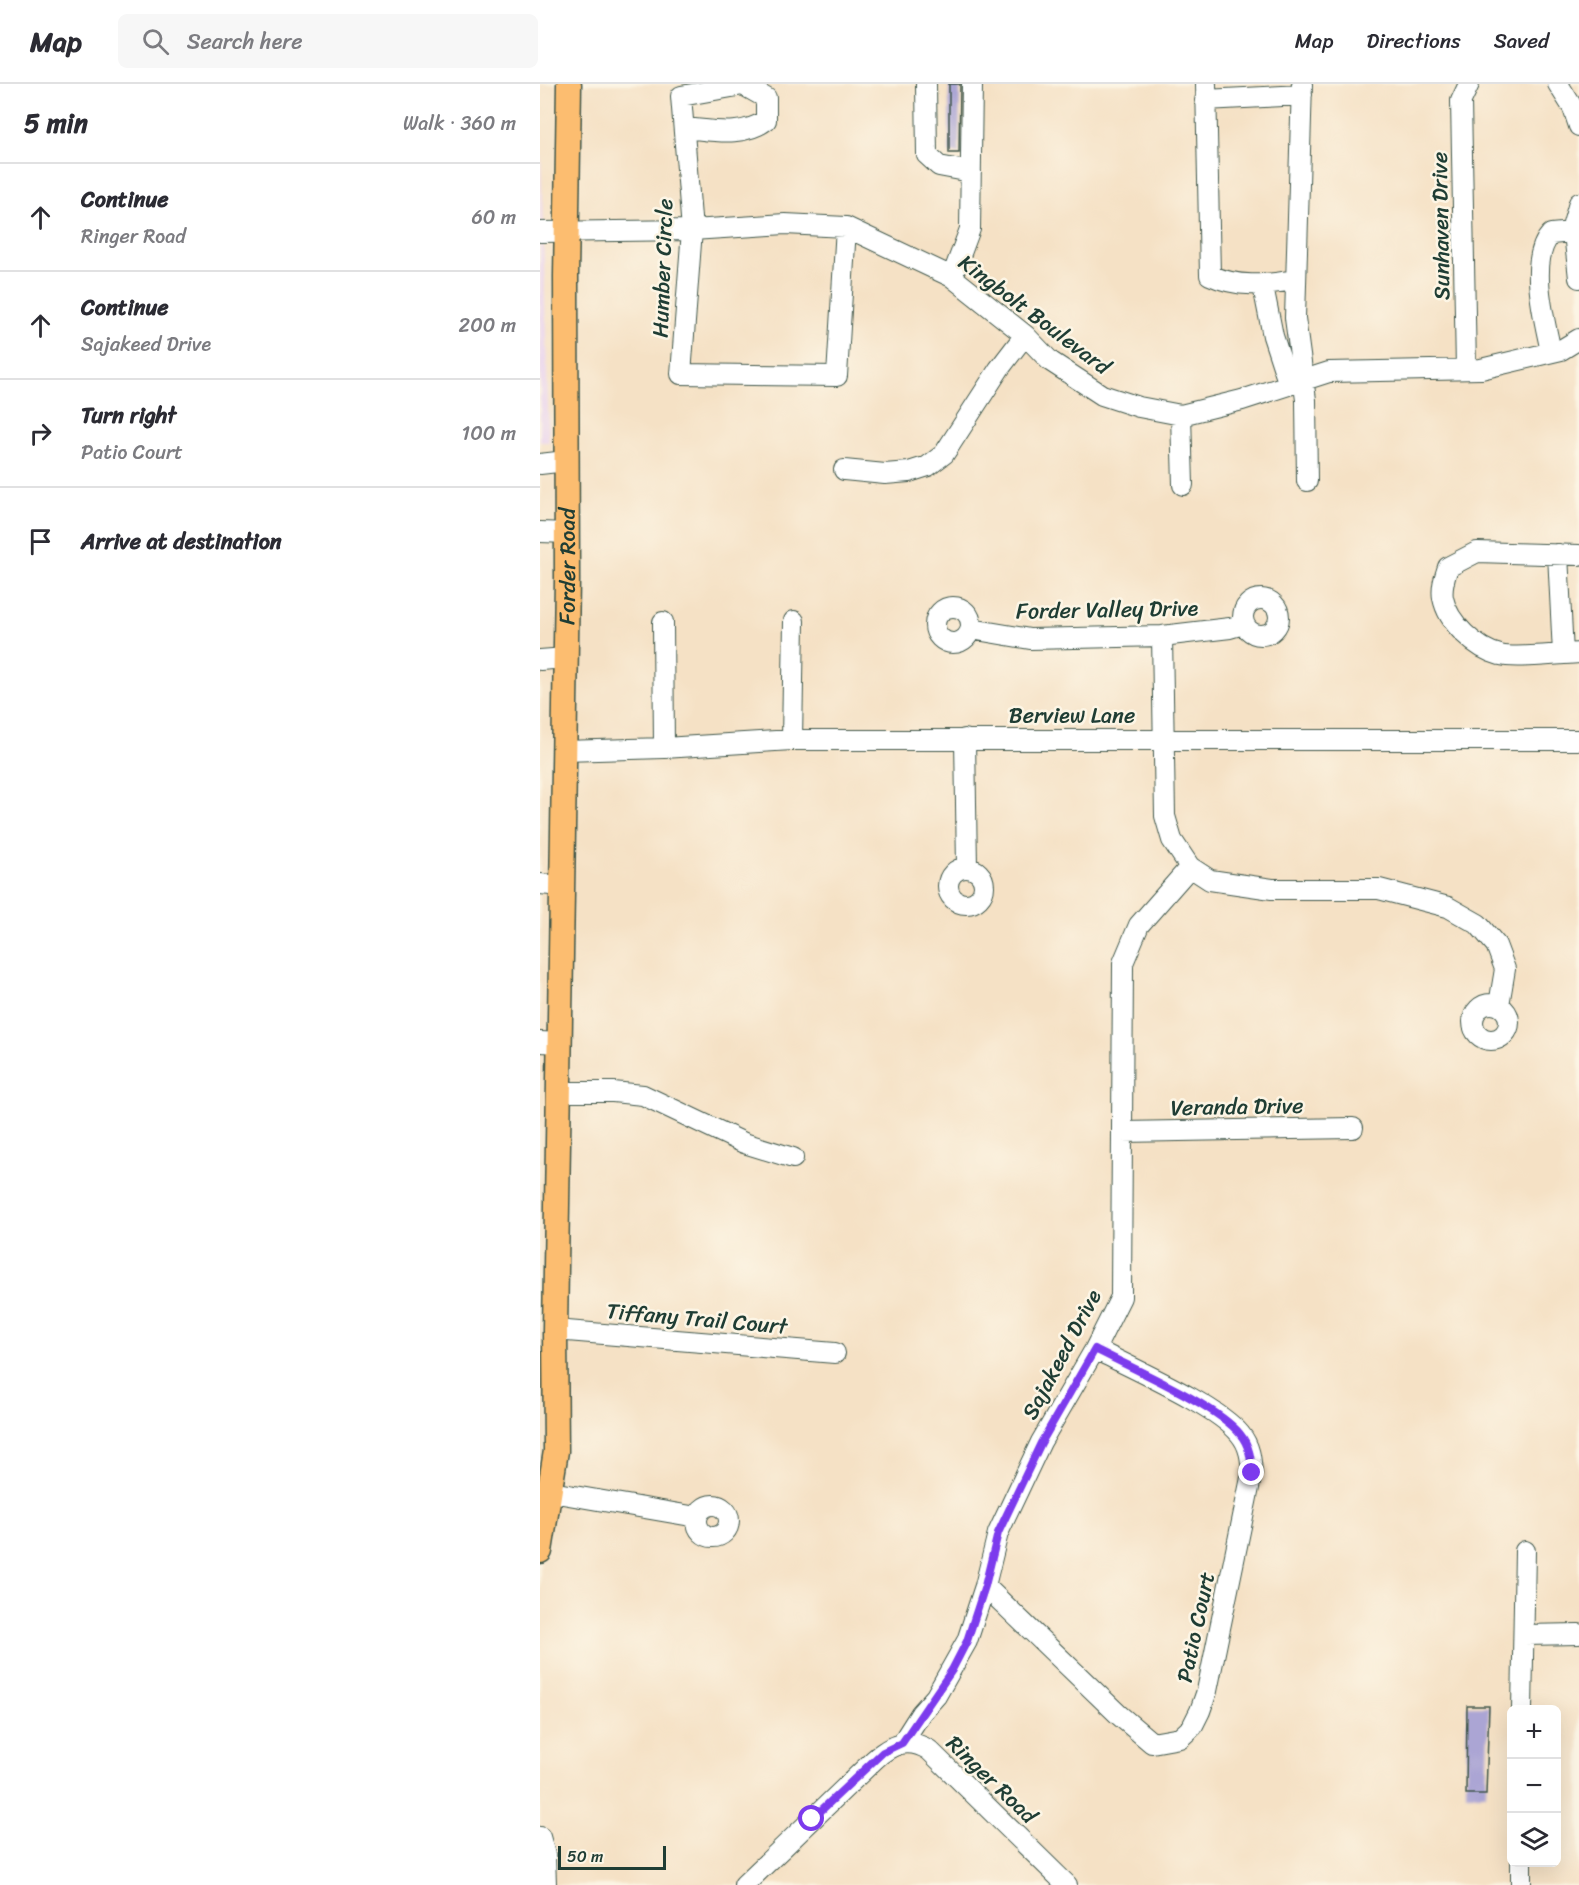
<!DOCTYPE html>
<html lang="en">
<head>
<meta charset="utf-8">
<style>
	body { margin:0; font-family:Sriracha,sans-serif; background:#f7f7f7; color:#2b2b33 }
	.controls { position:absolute; right:18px; bottom:18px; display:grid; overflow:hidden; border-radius:9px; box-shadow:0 6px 24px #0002 }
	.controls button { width:54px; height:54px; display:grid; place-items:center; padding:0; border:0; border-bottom:2px solid #e1e1e2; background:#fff; color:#2b2b33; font:30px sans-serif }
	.scale { position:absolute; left:18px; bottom:15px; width:108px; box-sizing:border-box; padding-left:6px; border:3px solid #1f3d34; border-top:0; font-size:16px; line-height:21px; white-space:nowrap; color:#1f3d34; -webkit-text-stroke:4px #fcf5e5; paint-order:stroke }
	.stop { position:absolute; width:18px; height:18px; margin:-14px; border:4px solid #7c3aed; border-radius:50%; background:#fff }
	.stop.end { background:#7c3aed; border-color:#fff; box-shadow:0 2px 6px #0008 }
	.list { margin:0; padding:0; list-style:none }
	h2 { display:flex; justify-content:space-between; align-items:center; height:78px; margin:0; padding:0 24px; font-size:26px }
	h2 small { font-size:20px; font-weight:400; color:#7c7c81 }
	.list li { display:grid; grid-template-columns:39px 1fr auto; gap:18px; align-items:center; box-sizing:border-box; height:108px; padding:0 24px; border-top:2px solid #e1e1e2 }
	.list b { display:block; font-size:22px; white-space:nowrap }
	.list p { margin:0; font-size:20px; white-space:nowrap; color:#7c7c81 }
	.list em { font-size:20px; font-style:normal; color:#7c7c81 }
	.icon { flex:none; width:33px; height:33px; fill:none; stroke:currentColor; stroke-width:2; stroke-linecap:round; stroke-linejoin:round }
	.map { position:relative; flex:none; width:1039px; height:1801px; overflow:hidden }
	header { display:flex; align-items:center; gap:36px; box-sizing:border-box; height:84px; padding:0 30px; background:#fff; border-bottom:2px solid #e1e1e2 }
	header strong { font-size:28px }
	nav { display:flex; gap:33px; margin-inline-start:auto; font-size:21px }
	.search { width:420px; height:54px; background:#f7f7f7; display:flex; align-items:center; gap:15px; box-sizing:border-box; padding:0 21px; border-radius:9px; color:#7c7c81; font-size:22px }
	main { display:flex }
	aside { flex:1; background:#fff }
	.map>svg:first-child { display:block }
	.built { fill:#e8d2ef }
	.building { fill:#aba5d4 }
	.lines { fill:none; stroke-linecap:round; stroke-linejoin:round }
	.minor-casing { stroke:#3f564a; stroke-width:22 }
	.major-casing { stroke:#3f564a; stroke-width:27 }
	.minor { stroke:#fff; stroke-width:20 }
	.major { stroke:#fcbd6f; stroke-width:24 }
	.route { stroke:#7c3aed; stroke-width:8 }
	.labels { text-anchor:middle; stroke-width:5; stroke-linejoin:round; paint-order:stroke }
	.street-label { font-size:22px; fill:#1f3d34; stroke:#fcf5e5 }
</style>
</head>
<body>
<header>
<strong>Map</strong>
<div class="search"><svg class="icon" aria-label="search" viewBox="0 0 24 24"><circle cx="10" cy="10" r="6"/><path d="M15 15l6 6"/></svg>Search here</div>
<nav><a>Map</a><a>Directions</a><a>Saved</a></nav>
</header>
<main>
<aside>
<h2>5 min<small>Walk · 360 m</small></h2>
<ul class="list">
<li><svg class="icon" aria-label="ahead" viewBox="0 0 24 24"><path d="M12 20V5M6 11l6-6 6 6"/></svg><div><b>Continue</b><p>Ringer Road</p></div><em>60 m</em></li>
<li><svg class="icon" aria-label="ahead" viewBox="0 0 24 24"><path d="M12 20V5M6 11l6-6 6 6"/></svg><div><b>Continue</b><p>Sajakeed Drive</p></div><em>200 m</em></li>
<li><svg class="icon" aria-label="right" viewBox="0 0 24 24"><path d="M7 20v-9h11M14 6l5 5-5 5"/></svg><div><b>Turn right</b><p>Patio Court</p></div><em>100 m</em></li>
<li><svg class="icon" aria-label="arrive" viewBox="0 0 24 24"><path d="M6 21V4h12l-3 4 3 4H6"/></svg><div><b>Arrive at destination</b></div></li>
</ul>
</aside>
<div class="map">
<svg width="1039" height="1801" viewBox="0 0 1039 1801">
	<rect width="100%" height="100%" fill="#fcf5e5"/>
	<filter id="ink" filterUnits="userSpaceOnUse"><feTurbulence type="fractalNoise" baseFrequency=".0167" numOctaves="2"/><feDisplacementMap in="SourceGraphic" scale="12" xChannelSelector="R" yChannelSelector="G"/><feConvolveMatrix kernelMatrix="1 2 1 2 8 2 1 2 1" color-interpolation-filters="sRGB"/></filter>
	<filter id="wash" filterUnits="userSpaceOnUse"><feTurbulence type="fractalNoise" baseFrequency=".008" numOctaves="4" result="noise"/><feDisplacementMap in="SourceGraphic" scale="24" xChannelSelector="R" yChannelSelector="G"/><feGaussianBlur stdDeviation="1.35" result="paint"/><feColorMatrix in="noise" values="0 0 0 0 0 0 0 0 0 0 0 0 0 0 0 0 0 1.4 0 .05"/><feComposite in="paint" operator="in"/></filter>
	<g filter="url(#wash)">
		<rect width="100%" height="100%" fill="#f5e1c5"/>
		<path class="built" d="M 0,39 L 9,358 L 0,358 Z"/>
		<g id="blocks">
			<path class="building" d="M 409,0 L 420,0 L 419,69 L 409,69 Z
				M 927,1622 L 949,1622 L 946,1710 L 926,1710 Z"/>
		</g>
	</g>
	<g filter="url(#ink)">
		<use href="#blocks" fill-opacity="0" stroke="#3f564a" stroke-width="1.5"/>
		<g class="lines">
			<defs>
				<path id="minor" d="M 386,0 L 387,71 L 399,82 L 431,88
					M 666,0 L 670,191 C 698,204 724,201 755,196
					M 762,0 L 755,234 L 766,316 L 767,397
					M 1018,0 L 1033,24 L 1039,42
					M 665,16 L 762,11
					M 144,44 C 171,46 203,54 226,36 L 226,14 L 203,1 L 141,12 L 152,146 L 141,290 L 297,292 L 306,143
					M 1039,119 L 1033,140 L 1039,194
					M 0,148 L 152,146 L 245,140 L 306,143 L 412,193 L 485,251 L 510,277 L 562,311 L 599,323 L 641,331 L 702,316 L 789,288 L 941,285 L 1021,266 L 1039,255
					M 412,193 L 430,145 L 432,0
					M 723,202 L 733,252 L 749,301
					M 1011,268 C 1005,237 987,175 1011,150 L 1033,148
					M 926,285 L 921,17 L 929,0
					M 641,331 L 643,401
					M 0,380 L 26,377
					M 304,386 L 345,390 L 369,388 L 388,382 L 404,370 L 459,285 L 485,251
					M 0,448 L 27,449
					M 1018,470 L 1023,570
					M 1039,471 L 937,468 L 908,483 C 905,493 901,503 903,514 C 908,539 936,565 960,571 C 974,575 1021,570 1039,569
					M703 533a18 18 0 1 1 36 0a18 18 0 1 1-36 0Z
					M395 541a18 18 0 1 1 36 0a18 18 0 1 1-36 0Z
					M 123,538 L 124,664
					M 431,545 L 490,555 L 622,552 L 690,544 L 704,540
					M 622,552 L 625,732 L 632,756 L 650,783 L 670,796 L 732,805 L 839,805 L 908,823 L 938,840 L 956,861 L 965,885 L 959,921
					M 0,576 L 26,574
					M 425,655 L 427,784
					M 252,656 L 254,537
					M 24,667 L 124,664 L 252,656 L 1039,656
					M408 802a18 18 0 1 1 36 0a18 18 0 1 1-36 0Z
					M 0,800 L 22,802
					M933 938a18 18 0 1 1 36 0a18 18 0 1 1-36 0Z
					M 0,958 L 20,959
					M 19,1008 L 73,1008 L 103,1011 L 204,1059 L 253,1074
					M 582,1048 L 813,1044
					M 15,1246 L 295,1269
					M 11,1408 L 157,1433
					M157 1437a16 16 0 1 1 32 0a16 16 0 1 1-32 0Z
					M 445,1502 L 579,1631 L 612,1659 L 640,1654 L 652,1643 L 660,1627 L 667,1607 L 712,1389 C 711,1375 710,1362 700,1350 C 677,1321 591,1284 555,1265
					M 984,1551 L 1039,1550
					M 982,1626 L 985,1467
					M 362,1659 L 381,1629 L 396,1612 L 427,1557 L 445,1502 L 458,1449 L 501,1358 L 555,1265 L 581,1213 L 583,879 L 599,841 L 650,783
					M 0,1753 L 5,1771 L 6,1801
					M 204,1801 L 334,1676 C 351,1660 368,1653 389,1666 L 527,1801
					M 981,1801 L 981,1778"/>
				<g id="major">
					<path id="s1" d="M 0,1467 L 16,1367 L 15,1246 L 27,496 L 26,192 L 29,0"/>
				</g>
			</defs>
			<use href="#minor" class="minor-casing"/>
			<use href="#major" class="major-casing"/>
			<use href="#minor" class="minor"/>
			<use href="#major" class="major"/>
		</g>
	</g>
	<g class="lines" filter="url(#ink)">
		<path class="route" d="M 272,1735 L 343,1668 L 362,1659 L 412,1586 L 427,1557 L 445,1502 L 458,1449 L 501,1359 L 555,1265 C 591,1284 677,1321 700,1350 C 710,1362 711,1375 712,1389"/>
	</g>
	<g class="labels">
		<g class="street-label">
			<text transform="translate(900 142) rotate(-91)" y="8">Sunhaven Drive</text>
			<text transform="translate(122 184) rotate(-88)" y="8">Humber Circle</text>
			<text transform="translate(495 230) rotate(37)" y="8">Kingbolt Boulevard</text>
			<text dy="8" stroke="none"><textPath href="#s1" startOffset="986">Forder Road</textPath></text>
			<text transform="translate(567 525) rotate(-1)" y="8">Forder Valley Drive</text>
			<text x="532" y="639">Berview Lane</text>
			<text transform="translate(697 1022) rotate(-1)" y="8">Veranda Drive</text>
			<text transform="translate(157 1234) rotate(5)" y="8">Tiffany Trail Court</text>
			<text transform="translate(521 1270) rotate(-62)" y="8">Sajakeed Drive</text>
			<text transform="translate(655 1543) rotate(-78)" y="8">Patio Court</text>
			<text transform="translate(452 1695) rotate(44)" y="8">Ringer Road</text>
		</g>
	</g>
</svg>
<div class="controls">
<button>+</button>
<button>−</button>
<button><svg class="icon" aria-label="layers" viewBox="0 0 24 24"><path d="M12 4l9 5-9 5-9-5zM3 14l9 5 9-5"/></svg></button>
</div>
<div class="scale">50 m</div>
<div class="stop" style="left:272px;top:1735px"></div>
<div class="stop end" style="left:712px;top:1389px"></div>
</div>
</main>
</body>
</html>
